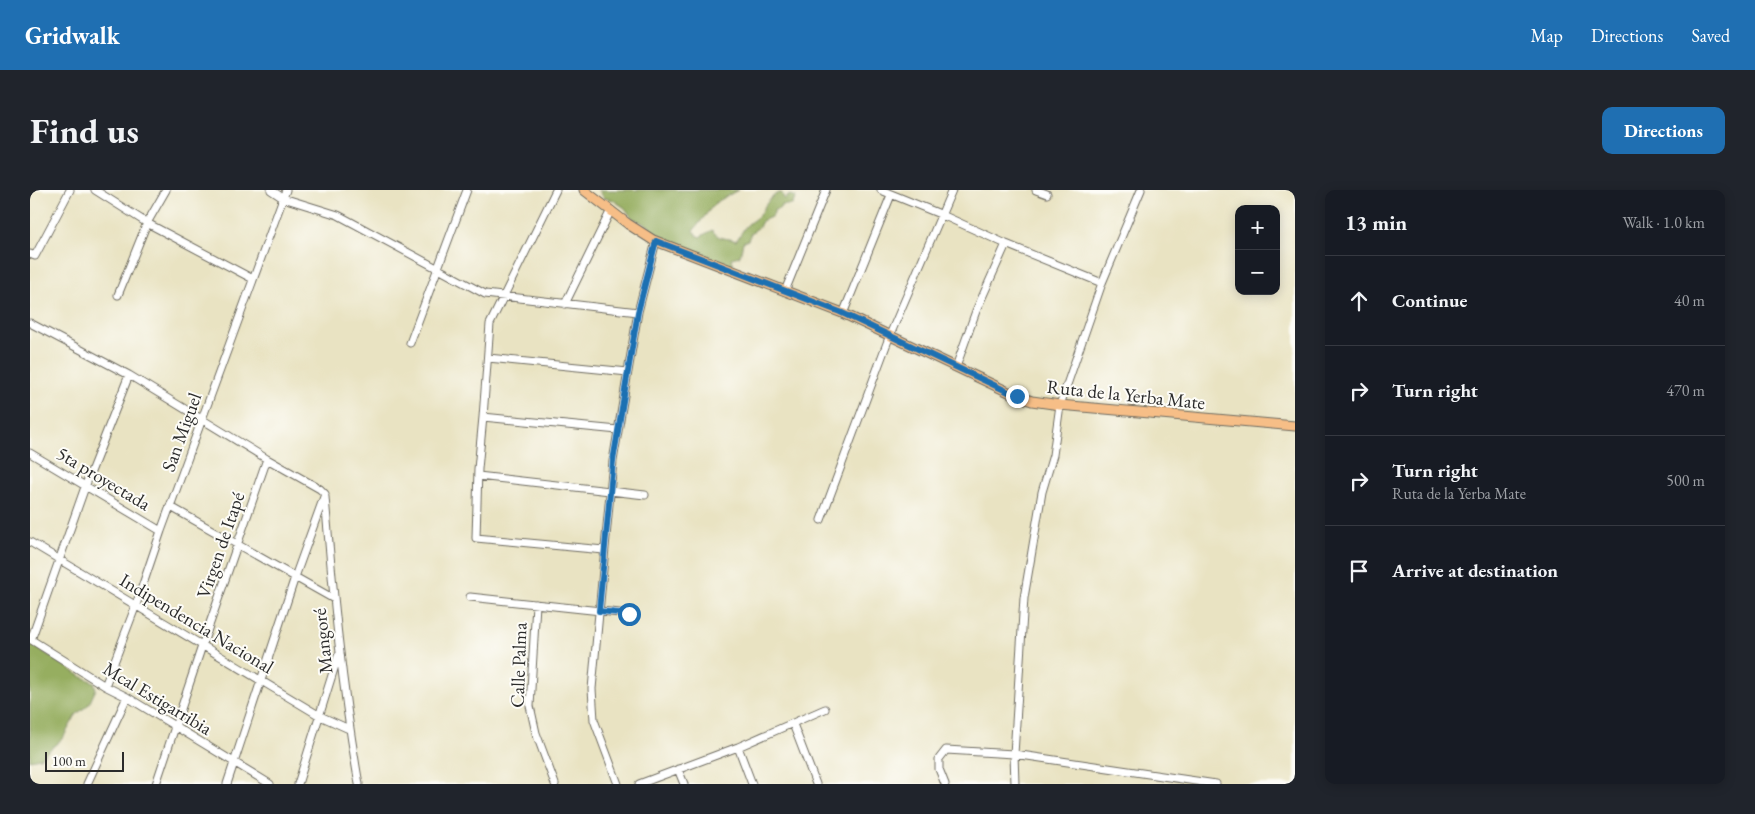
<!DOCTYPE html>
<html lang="en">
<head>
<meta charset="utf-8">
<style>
	body { margin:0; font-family:"EB Garamond",serif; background:#20242c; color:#f1f3f6 }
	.controls { position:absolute; right:15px; top:15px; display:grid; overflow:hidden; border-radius:10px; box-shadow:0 2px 12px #0003 }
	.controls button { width:45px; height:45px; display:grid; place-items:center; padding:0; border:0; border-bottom:1px solid #363941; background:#171b24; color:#f1f3f6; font:25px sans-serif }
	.scale { position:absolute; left:15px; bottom:12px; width:79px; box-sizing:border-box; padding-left:5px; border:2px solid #2b2b2b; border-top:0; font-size:14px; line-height:18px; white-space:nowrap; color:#2b2b2b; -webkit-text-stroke:4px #fdfcf7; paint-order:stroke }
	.stop { position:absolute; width:15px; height:15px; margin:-11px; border:4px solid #1f6fb2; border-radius:50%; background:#fff }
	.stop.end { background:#1f6fb2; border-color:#fff; box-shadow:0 1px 5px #0008 }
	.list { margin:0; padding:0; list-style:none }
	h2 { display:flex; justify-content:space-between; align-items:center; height:65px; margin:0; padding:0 20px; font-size:21px }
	h2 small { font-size:16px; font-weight:400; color:#9ea1a6 }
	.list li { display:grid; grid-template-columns:32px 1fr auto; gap:15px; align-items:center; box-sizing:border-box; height:90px; padding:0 20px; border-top:1px solid #363941 }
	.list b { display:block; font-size:19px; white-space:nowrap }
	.list p { margin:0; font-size:16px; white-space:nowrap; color:#9ea1a6 }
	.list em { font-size:16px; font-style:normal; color:#9ea1a6 }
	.icon { flex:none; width:28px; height:28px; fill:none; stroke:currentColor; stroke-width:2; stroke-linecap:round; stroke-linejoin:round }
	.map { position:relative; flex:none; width:1265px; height:594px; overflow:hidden; border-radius:10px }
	header { display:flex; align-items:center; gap:30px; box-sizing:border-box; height:70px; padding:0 25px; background:#1f6fb2; color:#fff }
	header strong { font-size:24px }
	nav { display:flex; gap:28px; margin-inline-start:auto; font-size:18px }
	.intro { display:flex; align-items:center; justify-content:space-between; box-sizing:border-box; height:120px; padding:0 30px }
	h1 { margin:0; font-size:35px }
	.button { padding:12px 22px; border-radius:10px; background:#1f6fb2; color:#fff; font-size:18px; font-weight:700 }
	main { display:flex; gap:30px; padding:0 30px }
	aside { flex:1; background:#171b24; border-radius:10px; box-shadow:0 2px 12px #0003 }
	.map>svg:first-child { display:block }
	.forest { fill:#96ae60; stroke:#606c46 }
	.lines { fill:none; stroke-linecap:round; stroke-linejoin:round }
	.minor-casing { stroke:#6e6b60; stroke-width:9 }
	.major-casing { stroke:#6e6b60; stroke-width:11 }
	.minor { stroke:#fff; stroke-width:7 }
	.major { stroke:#f6be87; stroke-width:9 }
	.route { stroke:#1f6fb2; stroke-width:6 }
	.labels { text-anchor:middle; stroke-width:4; stroke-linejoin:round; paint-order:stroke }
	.street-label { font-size:19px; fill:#2b2b2b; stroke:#fdfcf7 }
</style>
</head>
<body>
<header>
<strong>Gridwalk</strong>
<nav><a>Map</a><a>Directions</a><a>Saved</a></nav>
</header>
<div class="intro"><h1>Find us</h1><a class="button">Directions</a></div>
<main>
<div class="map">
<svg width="1265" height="594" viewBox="0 0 1265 594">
	<rect width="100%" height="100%" fill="#fdfcf7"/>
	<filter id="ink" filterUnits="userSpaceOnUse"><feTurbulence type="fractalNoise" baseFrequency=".02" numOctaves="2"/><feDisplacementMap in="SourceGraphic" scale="10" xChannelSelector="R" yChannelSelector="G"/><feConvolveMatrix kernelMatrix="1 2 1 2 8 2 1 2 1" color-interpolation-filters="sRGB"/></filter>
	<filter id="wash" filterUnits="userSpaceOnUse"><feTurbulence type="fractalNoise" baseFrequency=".0096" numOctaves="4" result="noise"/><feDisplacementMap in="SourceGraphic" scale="20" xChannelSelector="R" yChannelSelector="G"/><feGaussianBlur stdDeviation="1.12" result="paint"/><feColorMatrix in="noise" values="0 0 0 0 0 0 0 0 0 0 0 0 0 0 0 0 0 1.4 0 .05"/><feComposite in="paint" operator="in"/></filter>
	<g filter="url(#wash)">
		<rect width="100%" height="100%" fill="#e9e3c2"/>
		<path class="forest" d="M 569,0 L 708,0 L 685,13 L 664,40 L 666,45 L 670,47 L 682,40 C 691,52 695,46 706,51 C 710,46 713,39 717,35 C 721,31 726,29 730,24 C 735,16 742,2 752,3 L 754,9 L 760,5 L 766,7 L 762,15 L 752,15 L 749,19 L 744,20 L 744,23 L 741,27 L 732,31 L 729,37 L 721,43 L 718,50 L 713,52 L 710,66 L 701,68 L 704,74 L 700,76 L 676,66 L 665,62 L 647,53 L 630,49 L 619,36 L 602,28 L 595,18 L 583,10 L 574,8 Z
			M 0,453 L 52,487 L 64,492 L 66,499 L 59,514 L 46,525 L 33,548 L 10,568 L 0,570 Z"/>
	</g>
	<g filter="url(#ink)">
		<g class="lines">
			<defs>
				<path id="minor" d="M 65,0 L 117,33 L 223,89
					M 241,0 L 253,8 L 308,25 L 455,104 L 608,122
					M 851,0 L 910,24 L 976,54 L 1072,93
					M 1006,0 L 1017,4
					M 0,64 L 5,66 L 40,0
					M 755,101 L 796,0
					M 88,105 L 117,33 L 136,0
					M 535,114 L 581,20
					M 813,124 L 861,5
					M 0,133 L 99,185 L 237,269 L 290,299 L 295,304
					M 380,153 L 437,0
					M 458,168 L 598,182
					M 926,177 L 946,121 L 976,54
					M 453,227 L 460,134 L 526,0
					M 0,263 L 131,341
					M 448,286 L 615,305
					M 295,307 C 303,403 312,499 329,594
					M 141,317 L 304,409
					M 791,330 L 860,145 L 922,0
					M 0,352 L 290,526 L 319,539
					M 574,360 L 446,348 L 448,279 L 453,227 L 588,240
					M 440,407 L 599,424
					M 506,414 L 500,516 L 506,543 L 525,594
					M 0,449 L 75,496 L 97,507 L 240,594
					M 1,450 L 55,297 L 99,185
					M 75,496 L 106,415 L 131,341 L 256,0
					M 763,534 L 786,594
					M 708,557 L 722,594
					M 648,579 L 654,594
					M 57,594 L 97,507
					M 126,594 L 172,456 L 237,269
					M 197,594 L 265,387 L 295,304
					M 268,594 L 308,466
					M 588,594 L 564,530 L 562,499 L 583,271 L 608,122 L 626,51
					M 609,594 L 708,557 L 795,519
					M 915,594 L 909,579 L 909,569 L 916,560 L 984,564 L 994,408 L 1012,302 L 1023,265 L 1030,215 L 1072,93 L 1111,0
					M 985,594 L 984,564 L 1186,594"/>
				<path id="major" d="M 554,0 L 598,34 L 623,50 L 810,122 L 987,206 L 1002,211 L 1030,215 L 1265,236"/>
			</defs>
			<use href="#minor" class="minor-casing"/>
			<use href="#major" class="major-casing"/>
			<use href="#minor" class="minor"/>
			<use href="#major" class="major"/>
		</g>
	</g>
	<g class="lines" filter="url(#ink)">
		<path class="route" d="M 599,424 L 569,421 L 583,271 L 608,122 L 626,51 L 810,122 L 987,206"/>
	</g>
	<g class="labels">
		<g class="street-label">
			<text transform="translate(1096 204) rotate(6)" y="7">Ruta de la Yerba Mate</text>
			<text transform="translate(151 242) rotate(-70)" y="7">San Miguel</text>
			<text transform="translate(74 288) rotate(31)" y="7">5ta proyectada</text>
			<text transform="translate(190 355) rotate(-71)" y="7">Virgen de Itapé</text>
			<text transform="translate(167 433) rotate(31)" y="7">Indipendencia Nacional</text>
			<text transform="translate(292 451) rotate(-96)" y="7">Mangoré</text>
			<text transform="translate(488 475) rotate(-88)" y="7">Calle Palma</text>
			<text transform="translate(128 508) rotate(31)" y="7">Mcal Estigarribia</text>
		</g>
	</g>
</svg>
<div class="controls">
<button>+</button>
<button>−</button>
</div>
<div class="scale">100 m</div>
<div class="stop" style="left:599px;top:424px"></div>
<div class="stop end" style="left:987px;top:206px"></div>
</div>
<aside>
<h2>13 min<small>Walk · 1.0 km</small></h2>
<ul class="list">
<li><svg class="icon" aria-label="ahead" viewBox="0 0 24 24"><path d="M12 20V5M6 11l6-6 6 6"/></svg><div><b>Continue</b></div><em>40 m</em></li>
<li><svg class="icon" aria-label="right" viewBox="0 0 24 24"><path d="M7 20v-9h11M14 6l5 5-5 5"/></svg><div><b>Turn right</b></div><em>470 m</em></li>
<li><svg class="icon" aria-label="right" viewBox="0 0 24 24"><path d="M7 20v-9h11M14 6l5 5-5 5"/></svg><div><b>Turn right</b><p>Ruta de la Yerba Mate</p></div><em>500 m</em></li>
<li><svg class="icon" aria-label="arrive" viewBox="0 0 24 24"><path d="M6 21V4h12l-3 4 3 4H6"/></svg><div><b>Arrive at destination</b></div></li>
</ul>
</aside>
</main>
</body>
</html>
